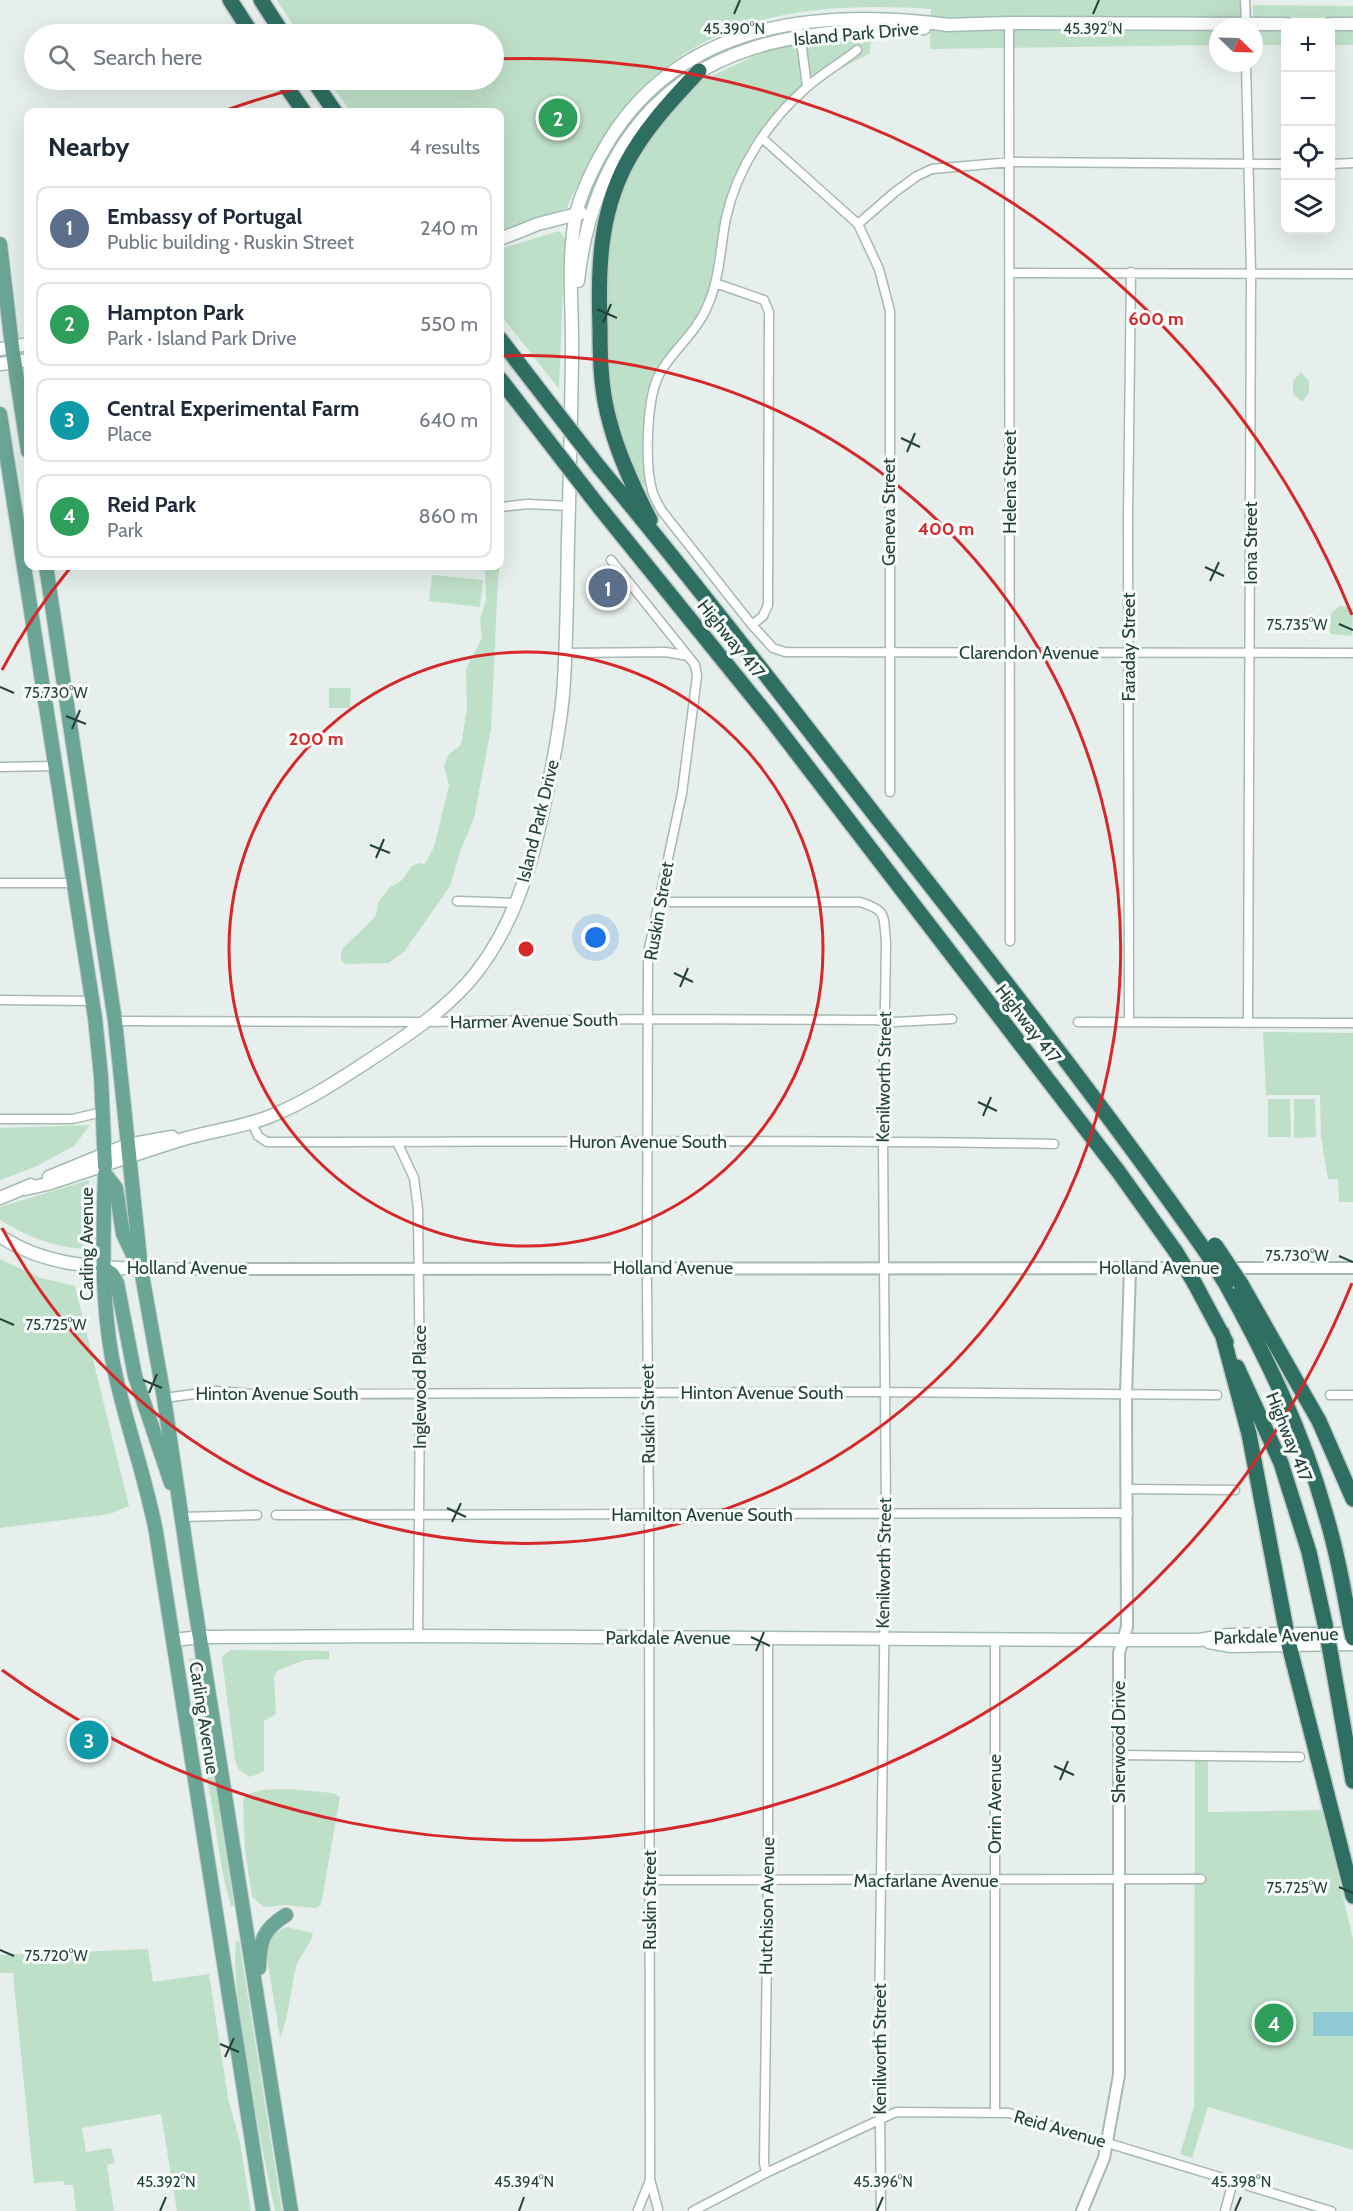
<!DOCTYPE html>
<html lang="en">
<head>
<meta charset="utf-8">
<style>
	body { margin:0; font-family:Cabin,sans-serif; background:#f2f2f3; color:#1f2937 }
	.controls { position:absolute; right:18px; top:18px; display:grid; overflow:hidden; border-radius:12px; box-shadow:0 6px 24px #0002 }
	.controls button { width:54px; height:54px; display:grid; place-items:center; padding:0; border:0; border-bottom:2px solid #e0e1e3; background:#fff; color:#1f2937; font:30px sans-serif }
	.compass { position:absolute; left:1209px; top:18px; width:54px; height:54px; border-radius:50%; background:#fff; box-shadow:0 6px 24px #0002; rotate:113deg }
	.you { position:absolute; left:596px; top:938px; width:21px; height:21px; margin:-15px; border:4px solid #fff; border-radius:50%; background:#1a73e8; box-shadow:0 0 0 9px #1a73e833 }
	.badge { display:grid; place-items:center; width:39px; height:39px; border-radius:50%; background:#2563eb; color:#fff; font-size:20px; font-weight:700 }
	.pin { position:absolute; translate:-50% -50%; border:3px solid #fff; box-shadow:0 2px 6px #0006 }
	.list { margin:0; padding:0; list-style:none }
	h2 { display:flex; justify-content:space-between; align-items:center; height:78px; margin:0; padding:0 24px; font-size:26px }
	h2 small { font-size:20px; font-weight:400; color:#747a83 }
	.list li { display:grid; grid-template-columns:39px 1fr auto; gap:18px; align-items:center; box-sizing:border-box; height:84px; margin:0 12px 12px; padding:0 12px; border:2px solid #e0e1e3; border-radius:12px }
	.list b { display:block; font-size:22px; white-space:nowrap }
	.list p { margin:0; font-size:20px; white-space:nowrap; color:#747a83 }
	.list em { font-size:20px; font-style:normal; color:#747a83 }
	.icon { flex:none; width:33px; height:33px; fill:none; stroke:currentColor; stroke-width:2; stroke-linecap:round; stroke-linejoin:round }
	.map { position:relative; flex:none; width:1353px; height:2211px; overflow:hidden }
	.search { position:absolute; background:#fff; box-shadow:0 6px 24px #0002; left:24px; top:24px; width:480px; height:66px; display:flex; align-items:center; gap:15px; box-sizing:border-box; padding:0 21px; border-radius:33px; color:#747a83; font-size:22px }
	.panel { position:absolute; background:#fff; box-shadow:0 6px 24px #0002; left:24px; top:108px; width:480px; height:462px; border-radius:12px }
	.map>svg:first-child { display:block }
	.green { fill:#bfe0c8 }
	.water { fill:#8ec9d4 }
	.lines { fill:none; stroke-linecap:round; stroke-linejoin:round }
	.minor-casing { stroke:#a8b8b2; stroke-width:11 }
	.tertiary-casing { stroke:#a8b8b2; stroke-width:14 }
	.secondary-casing { stroke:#a4bbb3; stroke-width:15 }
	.primary-casing { stroke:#c2cac8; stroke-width:16 }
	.motorway-casing { stroke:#c2cac8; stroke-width:18 }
	.minor { stroke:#fff; stroke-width:8 }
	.tertiary { stroke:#fff; stroke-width:10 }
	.secondary { stroke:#fff; stroke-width:12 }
	.primary { stroke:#6aa596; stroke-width:14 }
	.motorway { stroke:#2f6f62; stroke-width:15 }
	.motorway-bridge-casing { stroke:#c2cac8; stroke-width:18; stroke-linecap:butt }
	.motorway-bridge { stroke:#2f6f62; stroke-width:15 }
	.ticks { fill:none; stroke:#24423a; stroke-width:2 }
	.ring { fill:none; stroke:#d62828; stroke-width:3 }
	.labels { text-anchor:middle; stroke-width:6; stroke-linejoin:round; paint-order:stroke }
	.street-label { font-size:18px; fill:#24423a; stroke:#f7fbf9 }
	.ticks-label { font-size:15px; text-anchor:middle; fill:#24423a; stroke:#f7fbf9; stroke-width:6; stroke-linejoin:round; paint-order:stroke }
	.centre { fill:#d62828; stroke:#f7fbf9; stroke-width:3 }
	.ring-label { font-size:18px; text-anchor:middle; font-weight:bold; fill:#d62828; stroke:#f7fbf9; stroke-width:6; stroke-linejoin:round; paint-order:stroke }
</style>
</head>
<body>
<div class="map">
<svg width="1353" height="2211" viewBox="0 0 1353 2211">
	<rect width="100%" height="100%" fill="#e6efeb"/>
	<path class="green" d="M 277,0 L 1242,0 L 1242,27 L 1218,27 L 1218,45 L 930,49 L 931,9 C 807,1 690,14 612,124 C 593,150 580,179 567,208 L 500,232 L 500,112 L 351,112 L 328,80 L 494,80 L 494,34 L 299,34 Z
		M 1253,5 L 1353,6 L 1353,45 L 1331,45 L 1330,22 L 1286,22 L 1285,45 L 1254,45 Z
		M 830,37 L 871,37 L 870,53 C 851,64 828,73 811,88 C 771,121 744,169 730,218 C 721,250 716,284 706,316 C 700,337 678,353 666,371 C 647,399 650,459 655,492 L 643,485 L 635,472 L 620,438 L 608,388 L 602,297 L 611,213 L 644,141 L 698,82 L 770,49 Z
		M 559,231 L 565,238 L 559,389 L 500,314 L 500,249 Z
		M 1301,372 L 1309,381 L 1309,393 L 1302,402 L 1293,394 L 1293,381 Z
		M 500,532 L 502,543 L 498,580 L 491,729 L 474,818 L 460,852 L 450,886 L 404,952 L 388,963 L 346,964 L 341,960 L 341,953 L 343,948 L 371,921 L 376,915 L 379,901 L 390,887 L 401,881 L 412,866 L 419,863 L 425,864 L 434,847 L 449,786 L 444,766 L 449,754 L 460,746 L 462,740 L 467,708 L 466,669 L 482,638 L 480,619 L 486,600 L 485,566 L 500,566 Z
		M 432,575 L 483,580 L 480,607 L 429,601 Z
		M 1340,606 L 1353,608 L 1352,636 L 1330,634 L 1331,613 Z
		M 329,688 L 351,688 L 350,708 L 329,708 Z
		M 1263,1032 L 1353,1033 L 1353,1202 L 1339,1202 L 1338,1179 L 1328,1179 L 1321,1137 L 1320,1095 L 1266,1095 Z
		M 1268,1099 L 1290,1099 L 1291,1137 L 1268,1137 Z
		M 1294,1099 L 1315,1099 L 1316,1137 L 1294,1138 Z
		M 90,1125 L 74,1146 L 35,1167 L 0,1180 L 0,1128 Z
		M 89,1180 L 85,1249 C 55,1248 26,1236 0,1220 L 0,1207 Z
		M 0,1259 L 41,1278 L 75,1286 L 129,1506 L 110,1514 L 0,1528 Z
		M 231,1650 L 329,1651 L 329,1659 L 305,1660 L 277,1671 L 274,1677 L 276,1714 L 264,1721 L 264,1771 L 250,1777 L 239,1770 L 235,1760 L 222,1658 L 225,1654 Z
		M 189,1658 L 196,1658 L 234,1906 L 231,1906 C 220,1870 217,1831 210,1794 C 202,1749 188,1704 189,1658 Z
		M 1195,1755 L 1208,1755 L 1208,1812 L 1323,1810 L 1353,1939 L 1353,2150 L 1208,2107 L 1192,2158 L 1180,2154 L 1194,2107 Z
		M 287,1789 L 333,1793 L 340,1797 L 321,1905 L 315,1908 L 286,1905 L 264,1907 L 252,1897 L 245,1850 L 243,1800 L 247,1794 L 262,1790 Z
		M 287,1927 L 313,1933 C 310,1946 300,1955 296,1967 C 290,1990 290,2015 280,2037 L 266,1952 C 269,1938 274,1933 287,1927 Z
		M 239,1940 L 282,2211 L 275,2211 C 264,2159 254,2108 246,2056 C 240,2017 233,1980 236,1941 Z
		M 148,1949 L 153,1982 L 209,1974 L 228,2098 L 240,2142 L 251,2211 L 177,2211 L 161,2114 L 82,2128 L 86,2152 L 111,2148 L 115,2163 L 107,2165 L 114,2211 L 76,2211 L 73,2185 L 65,2185 L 63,2181 L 34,2183 L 13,1973 L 0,1973 L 0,1955 Z"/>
	<path class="water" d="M 1313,2012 L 1353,2012 L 1353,2036 L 1313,2036 Z"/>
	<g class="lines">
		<defs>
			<path id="minor" d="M 1245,0 L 1246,27
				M 1009,23 L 1010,941
				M 800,33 L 807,86
				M 857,50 C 841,63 821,74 806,88 C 768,121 737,168 726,218 C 720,248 720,279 707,307 C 696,333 673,350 660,373 C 646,397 645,464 652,490 C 654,498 658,504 662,511 L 752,625 L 773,648 L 785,652 L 1353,653
				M 1246,63 L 1251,272 L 1248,1023
				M 762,138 L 858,224 L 879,269 L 890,311 L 890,792
				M 1330,164 L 1353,163
				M 858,224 L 895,192 L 917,176 L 932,169 L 1011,162 L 1286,164
				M 1011,273 L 1353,274
				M 715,283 L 764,300 L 769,312 L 768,605 L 763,616 L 752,625
				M 500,507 L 528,504 L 569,506
				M 611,560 L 688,656 L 695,665 L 697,676 L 682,793 L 648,953 L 647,1284 L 649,1515 L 650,2179 L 658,2209
				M 565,653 L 666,652 L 688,656
				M 0,767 L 55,766
				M 0,883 L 74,883
				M 457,901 L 517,903
				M 659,902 L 860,902 C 888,911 883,915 886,942 L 883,1141 L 886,1515 L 879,2025 L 881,2211
				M 0,1000 L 92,1001
				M 115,1021 L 422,1022 L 648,1019 L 875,1020 L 894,1022 L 952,1019
				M 1129,1021 L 1128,517 L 1131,272
				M 1078,1022 L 1353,1023
				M 0,1119 L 72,1119 L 103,1112
				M 252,1123 L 258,1136 L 267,1142 C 529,1142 792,1139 1054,1144
				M 397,1142 L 414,1178 L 418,1209 L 420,1394 L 418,1636
				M 1330,1395 L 1353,1395
				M 164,1398 L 217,1391 L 252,1394 L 871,1392 L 1217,1395
				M 1128,1489 L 1235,1490
				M 276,1515 L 1128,1513
				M 182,1517 L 257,1515
				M 995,1639 L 995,2112
				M 1118,1755 L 1300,1757
				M 650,1880 L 1201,1879
				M 766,2173 L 764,2163 L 768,1881 L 768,1639
				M 638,2210 L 650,2180
				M 693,2211 L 766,2173 L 896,2112 L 1009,2113 L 1331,2211
				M 1225,2211 L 1233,2181"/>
			<path id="tertiary" d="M 141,1269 L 1353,1268
				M 1082,2211 L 1104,2158 L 1119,2075 L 1119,1653 L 1127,1627 L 1126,1394 L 1130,1269"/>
			<path id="secondary" d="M 1330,24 L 1353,24
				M 945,25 L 1009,23 L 1286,24
				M 500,239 L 538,224 L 581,213
				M 578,281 C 590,172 644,82 753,48 C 777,40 803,36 829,33 C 860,29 893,31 924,28
				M 0,349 L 28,344
				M 0,364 L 28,360
				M 49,1177 L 127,1145 L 172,1137
				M 25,1189 L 47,1184 C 94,1169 140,1152 187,1138 C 215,1130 244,1127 271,1116 C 303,1103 333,1084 362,1065 C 402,1039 446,1011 476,973 C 512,927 530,871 542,815 C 551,775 559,735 563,695 C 567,643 567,591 568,539 C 570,478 571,418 572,357 C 573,308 566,258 577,210 C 584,185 596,162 610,139 C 685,20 823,8 950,25
				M 0,1198 L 31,1185
				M 0,1236 C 43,1265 91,1267 141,1269
				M 174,1640 L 200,1637 L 418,1636 L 1122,1640 L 1199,1640 L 1229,1635 L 1270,1634 L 1353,1634
				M 1209,1642 L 1231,1646 L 1353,1644"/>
			<path id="primary" d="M 0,244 L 12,347 L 28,451
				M 0,414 L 95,1018 L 101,1076 L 105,1166
				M 46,566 L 115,1021 L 141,1269 L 164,1398 L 192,1588 L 291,2211
				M 105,1174 C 103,1236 101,1297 112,1358 C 123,1417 145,1473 156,1532 L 263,2211
				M 105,1174 L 116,1188 L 123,1234 L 137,1263
				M 103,1268 L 112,1274 L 117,1283 L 135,1376 L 171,1483
				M 259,1968 C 260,1941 262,1930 286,1915"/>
			<path id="motorway" d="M 230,0 L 252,34
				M 261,0 L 283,34
				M 282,80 L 304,112
				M 313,80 L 335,112
				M 500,339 L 533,382
				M 500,379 L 524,410
				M 599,467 C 695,582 786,701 878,819 C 990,961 1102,1104 1206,1252
				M 600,508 L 770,718 L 1118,1171 L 1176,1252
				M 650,520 C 634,489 619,457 610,423 C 601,392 600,360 600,328 C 598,271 599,216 626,164 C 645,128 672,100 699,71
				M 1195,1284 L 1226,1342
				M 1226,1284 C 1266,1356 1303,1432 1325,1512 C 1336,1548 1343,1586 1350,1624
				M 1241,1284 L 1319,1421 L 1353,1499
				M 1222,1333 L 1249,1434 L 1289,1645 L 1353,1896
				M 1237,1367 L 1281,1463 L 1309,1552 L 1325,1624
				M 1331,1656 L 1353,1781"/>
		</defs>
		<use href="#minor" class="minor-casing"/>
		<use href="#tertiary" class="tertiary-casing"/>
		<use href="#secondary" class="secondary-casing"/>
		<use href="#primary" class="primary-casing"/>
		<use href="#motorway" class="motorway-casing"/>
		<use href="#minor" class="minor"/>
		<use href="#tertiary" class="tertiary"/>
		<use href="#secondary" class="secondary"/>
		<use href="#primary" class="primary"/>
		<use href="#motorway" class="motorway"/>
		<defs>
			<path id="motorway-bridge" d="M 533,382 L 599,467
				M 524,410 L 600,508
				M 1215,1245 L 1241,1284
				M 1176,1252 L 1195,1284
				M 1206,1252 L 1226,1284
				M 1325,1624 L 1331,1656
				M 1350,1624 L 1353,1638"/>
		</defs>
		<use href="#motorway-bridge" class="motorway-bridge-casing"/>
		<use href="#motorway-bridge" class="motorway-bridge"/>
	</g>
	<path class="ticks" d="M 734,14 L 740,0M 1093,14 L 1099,0M 597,309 L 617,318M 603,323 L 611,304M 901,438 L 920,447M 907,452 L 915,433M 1205,567 L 1224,576M 1210,581 L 1219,562M 1339,624 L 1353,630M 0,687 L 14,693M 66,716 L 86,724M 72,729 L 80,710M 370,845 L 390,853M 376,858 L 384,839M 674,973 L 693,982M 680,987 L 688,968M 978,1102 L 997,1111M 983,1116 L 991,1097M 1339,1256 L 1353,1262M 0,1319 L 14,1325M 143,1380 L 162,1388M 149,1393 L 157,1374M 447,1508 L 466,1517M 452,1522 L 461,1503M 751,1637 L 770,1646M 756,1651 L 764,1632M 1054,1766 L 1074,1775M 1060,1780 L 1068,1761M 1339,1887 L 1353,1893M 0,1950 L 14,1956M 220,2044 L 239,2052M 225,2057 L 234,2038M 160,2211 L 166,2197M 519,2211 L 524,2197M 877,2211 L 883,2197M 1235,2211 L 1241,2197"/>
	<g class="ring">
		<circle cx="526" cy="949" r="297"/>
		<path d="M2 670A594 594 0 0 1 71 567M500 356A594 594 0 1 1 2 1228"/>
		<path d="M1352 1283A891 891 0 0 1 2 1670M221 112A891 891 0 0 1 326 81M495 59A891 891 0 0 1 1352 615"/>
	</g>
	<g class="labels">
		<g class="street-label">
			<text transform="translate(856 34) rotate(-5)" y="6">Island Park Drive</text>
			<text transform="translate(1010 482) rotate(-90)" y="6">Helena Street</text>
			<text transform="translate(889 512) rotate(-90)" y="6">Geneva Street</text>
			<text transform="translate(1251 543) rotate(-90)" y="6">Iona Street</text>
			<text transform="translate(731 639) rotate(51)" y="6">Highway 417</text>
			<text transform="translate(1129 647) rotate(-90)" y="6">Faraday Street</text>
			<text x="1029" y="659">Clarendon Avenue</text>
			<text transform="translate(538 821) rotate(-76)" y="6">Island Park Drive</text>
			<text transform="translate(659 911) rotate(-80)" y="6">Ruskin Street</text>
			<text transform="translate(534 1021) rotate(-1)" y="6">Harmer Avenue South</text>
			<text transform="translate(1028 1024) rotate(52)" y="6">Highway 417</text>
			<text transform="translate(884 1077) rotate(-89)" y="6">Kenilworth Street</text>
			<text x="648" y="1148">Huron Avenue South</text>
			<text transform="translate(87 1244) rotate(-90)" y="6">Carling Avenue</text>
			<text x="187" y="1274">Holland Avenue</text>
			<text x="673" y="1274">Holland Avenue</text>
			<text x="1159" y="1274">Holland Avenue</text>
			<text transform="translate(420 1387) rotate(-90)" y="6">Inglewood Place</text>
			<text x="762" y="1399">Hinton Avenue South</text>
			<text x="277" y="1400">Hinton Avenue South</text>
			<text transform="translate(648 1414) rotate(-91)" y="6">Ruskin Street</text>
			<text transform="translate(1289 1437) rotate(68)" y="6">Highway 417</text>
			<text x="702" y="1521">Hamilton Avenue South</text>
			<text transform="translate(884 1563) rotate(-89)" y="6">Kenilworth Street</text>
			<text transform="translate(1276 1636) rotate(-2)" y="6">Parkdale Avenue</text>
			<text x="668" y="1644">Parkdale Avenue</text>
			<text transform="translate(204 1718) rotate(81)" y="6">Carling Avenue</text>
			<text transform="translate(1119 1742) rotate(-90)" y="6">Sherwood Drive</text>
			<text transform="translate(995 1804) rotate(-90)" y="6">Orrin Avenue</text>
			<text x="926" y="1887">Macfarlane Avenue</text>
			<text transform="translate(650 1900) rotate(-90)" y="6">Ruskin Street</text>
			<text transform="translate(767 1906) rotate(-89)" y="6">Hutchison Avenue</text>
			<text transform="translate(880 2049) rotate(-90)" y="6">Kenilworth Street</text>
			<text transform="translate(1060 2129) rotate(16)" y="6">Reid Avenue</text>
		</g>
	</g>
	<g class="ticks-label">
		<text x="734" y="34">45.390°N</text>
		<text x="1093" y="34">45.392°N</text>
		<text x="1297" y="630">75.735°W</text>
		<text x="56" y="698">75.730°W</text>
		<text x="1297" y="1261">75.730°W</text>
		<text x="56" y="1330">75.725°W</text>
		<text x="1297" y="1893">75.725°W</text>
		<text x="56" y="1961">75.720°W</text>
		<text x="166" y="2187">45.392°N</text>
		<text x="524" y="2187">45.394°N</text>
		<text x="883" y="2187">45.396°N</text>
		<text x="1241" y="2187">45.398°N</text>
	</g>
	<circle cx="526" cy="949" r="9" class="centre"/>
	<g class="ring-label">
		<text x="1156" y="325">600 m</text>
		<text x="946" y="535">400 m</text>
		<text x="316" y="745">200 m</text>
	</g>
</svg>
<div class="controls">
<button>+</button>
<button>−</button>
<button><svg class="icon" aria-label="locate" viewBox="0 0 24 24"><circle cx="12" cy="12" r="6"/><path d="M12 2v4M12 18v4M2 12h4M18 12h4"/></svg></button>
<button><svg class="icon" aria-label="layers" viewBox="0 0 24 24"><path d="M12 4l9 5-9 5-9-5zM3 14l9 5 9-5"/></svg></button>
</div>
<svg class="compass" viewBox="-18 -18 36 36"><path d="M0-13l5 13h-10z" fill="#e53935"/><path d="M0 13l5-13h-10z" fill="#747a83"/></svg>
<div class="you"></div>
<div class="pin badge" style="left:608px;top:588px;background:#5c6f8a">1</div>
<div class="pin badge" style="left:558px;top:118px;background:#2e9e5b">2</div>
<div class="pin badge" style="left:89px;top:1740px;background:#0f9aa8">3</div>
<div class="pin badge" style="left:1274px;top:2023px;background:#2e9e5b">4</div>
<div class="search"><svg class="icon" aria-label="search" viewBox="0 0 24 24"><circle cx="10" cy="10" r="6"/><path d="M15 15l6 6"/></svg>Search here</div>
<section class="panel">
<h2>Nearby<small>4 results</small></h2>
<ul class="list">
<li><span class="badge" style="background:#5c6f8a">1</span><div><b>Embassy of Portugal</b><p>Public building · Ruskin Street</p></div><em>240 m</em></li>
<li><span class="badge" style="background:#2e9e5b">2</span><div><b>Hampton Park</b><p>Park · Island Park Drive</p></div><em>550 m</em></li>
<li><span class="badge" style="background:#0f9aa8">3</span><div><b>Central Experimental Farm</b><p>Place</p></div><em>640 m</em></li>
<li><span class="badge" style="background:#2e9e5b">4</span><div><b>Reid Park</b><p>Park</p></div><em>860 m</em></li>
</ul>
</section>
</div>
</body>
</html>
